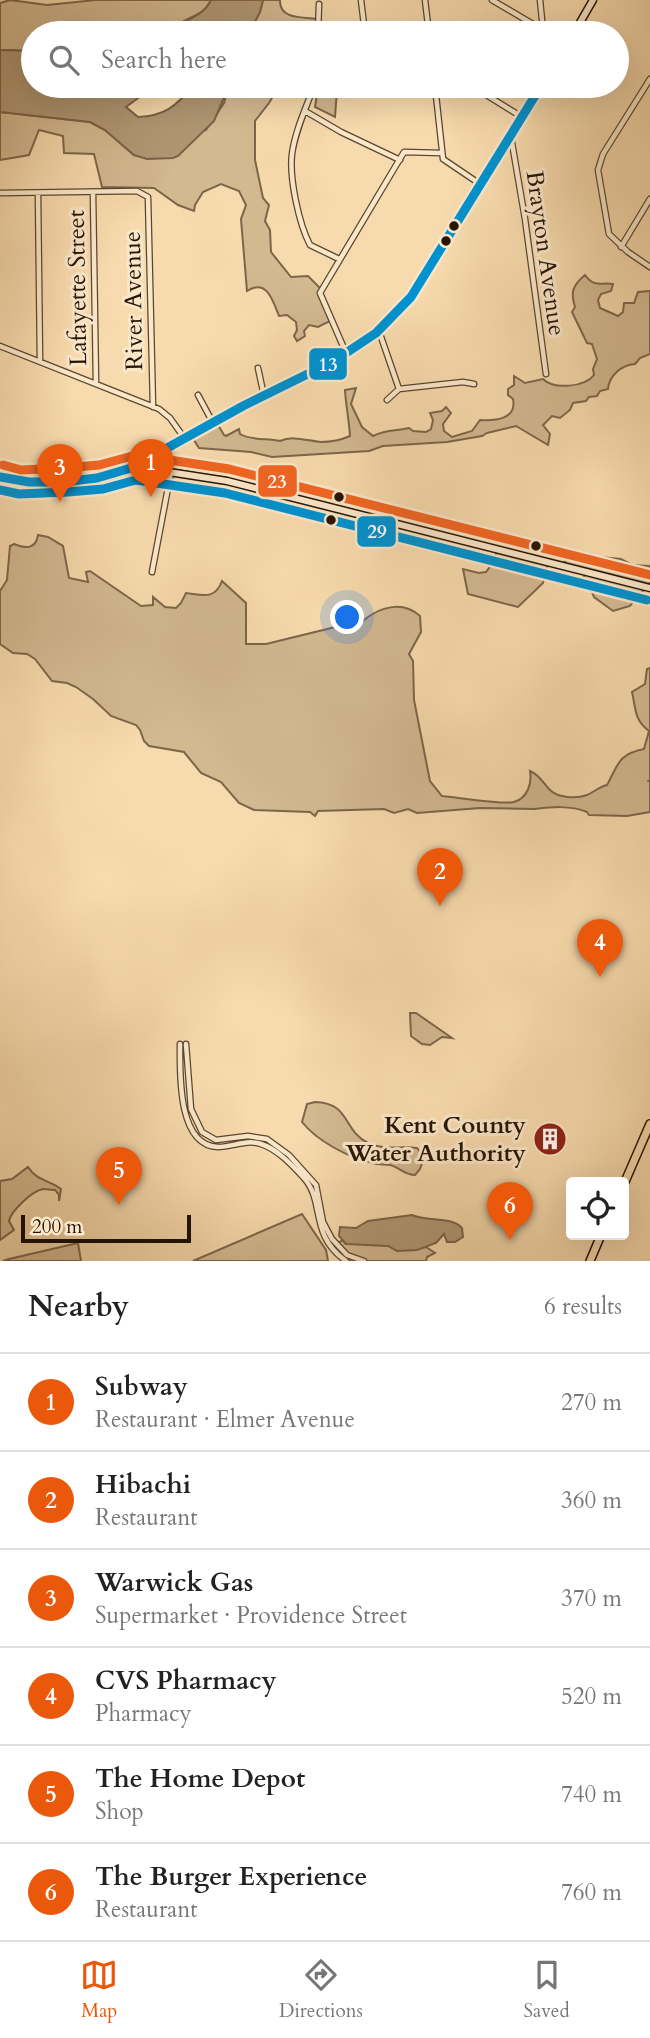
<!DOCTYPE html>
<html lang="en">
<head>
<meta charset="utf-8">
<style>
	body { margin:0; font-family:Cardo,serif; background:#f6f6f6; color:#222 }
	.controls { position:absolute; right:21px; bottom:21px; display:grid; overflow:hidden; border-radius:7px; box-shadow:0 7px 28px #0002 }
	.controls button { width:63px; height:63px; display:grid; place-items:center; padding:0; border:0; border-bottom:2px solid #e0e0e0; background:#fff; color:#222; font:35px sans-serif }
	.scale { position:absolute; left:21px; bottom:18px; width:170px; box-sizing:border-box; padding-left:7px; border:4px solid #261403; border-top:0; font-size:19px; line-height:24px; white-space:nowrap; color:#261403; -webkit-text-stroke:5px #fae7ca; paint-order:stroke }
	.you { position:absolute; left:348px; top:618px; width:24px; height:24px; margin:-18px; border:5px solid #fff; border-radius:50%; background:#1a73e8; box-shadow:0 0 0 10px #1a73e833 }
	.badge { display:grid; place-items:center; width:46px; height:46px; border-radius:50%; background:#ea580c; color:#fff; font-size:23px; font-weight:700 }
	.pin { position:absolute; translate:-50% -58px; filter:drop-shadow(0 2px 4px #0008) }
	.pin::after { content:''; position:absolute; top:37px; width:24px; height:21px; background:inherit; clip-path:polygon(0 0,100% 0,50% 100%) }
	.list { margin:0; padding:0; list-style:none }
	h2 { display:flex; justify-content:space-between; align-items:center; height:91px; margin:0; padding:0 28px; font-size:30px }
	h2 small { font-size:23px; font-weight:400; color:#767676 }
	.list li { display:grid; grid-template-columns:46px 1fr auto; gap:21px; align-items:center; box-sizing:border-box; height:98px; padding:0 28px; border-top:2px solid #e0e0e0 }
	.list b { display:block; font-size:26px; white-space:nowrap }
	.list p { margin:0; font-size:23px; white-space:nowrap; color:#767676 }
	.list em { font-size:23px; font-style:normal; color:#767676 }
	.icon { flex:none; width:38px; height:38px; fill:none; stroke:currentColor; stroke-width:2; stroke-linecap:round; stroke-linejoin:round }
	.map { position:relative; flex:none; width:650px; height:1261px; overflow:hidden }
	.search { position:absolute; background:#fff; box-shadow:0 7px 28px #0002; left:21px; right:21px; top:21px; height:77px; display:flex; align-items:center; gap:18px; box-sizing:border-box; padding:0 24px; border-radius:38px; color:#767676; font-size:26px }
	.sheet { height:679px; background:#fff }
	nav { display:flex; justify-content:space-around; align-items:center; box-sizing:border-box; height:98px; border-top:2px solid #e0e0e0; background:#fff; font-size:19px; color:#767676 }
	nav a { display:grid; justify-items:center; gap:4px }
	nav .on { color:#ea580c }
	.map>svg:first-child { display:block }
	.green { fill:#d3b890; stroke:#7c664a; stroke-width:2 }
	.water { fill:#b09773; stroke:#796346; stroke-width:2 }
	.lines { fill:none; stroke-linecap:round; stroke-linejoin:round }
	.stream { stroke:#796346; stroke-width:2 }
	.minor-casing { stroke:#5a462e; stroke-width:7 }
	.secondary-casing { stroke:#261403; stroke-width:9 }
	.primary-casing { stroke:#261403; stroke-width:10 }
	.minor { stroke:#fae7ca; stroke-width:4.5 }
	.secondary { stroke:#fae7ca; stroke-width:6 }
	.primary { stroke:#f7daad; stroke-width:7 }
	.bus-1-casing { stroke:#fae7ca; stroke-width:14 }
	.bus-2-casing { stroke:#fae7ca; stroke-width:14 }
	.bus-3-casing { stroke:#fae7ca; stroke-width:14 }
	.bus-1 { stroke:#0092d0; stroke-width:9 }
	.bus-2 { stroke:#0092d0; stroke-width:9 }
	.bus-3 { stroke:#f26522; stroke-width:9 }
	.bus-dot { fill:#261403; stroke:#fae7ca; stroke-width:2.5 }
	.labels { text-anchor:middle; stroke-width:6; stroke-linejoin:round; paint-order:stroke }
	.street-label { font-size:24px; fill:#261403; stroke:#fae7ca }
	.poi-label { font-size:24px; font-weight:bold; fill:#261403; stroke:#fae7ca; text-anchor:end }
	.line-badge { stroke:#fae7ca; stroke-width:2.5 }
	.badge-label { font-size:19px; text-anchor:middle; font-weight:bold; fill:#fff }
</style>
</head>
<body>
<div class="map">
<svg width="650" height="1261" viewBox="0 0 650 1261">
	<rect width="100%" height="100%" fill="#f7daad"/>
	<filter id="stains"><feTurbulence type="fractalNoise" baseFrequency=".00286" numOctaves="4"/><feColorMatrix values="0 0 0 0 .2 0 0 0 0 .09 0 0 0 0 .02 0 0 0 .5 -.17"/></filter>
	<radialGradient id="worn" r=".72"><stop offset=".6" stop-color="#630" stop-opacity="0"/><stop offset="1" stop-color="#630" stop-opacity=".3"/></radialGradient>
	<path class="green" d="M 10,0 L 47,5 L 96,0 L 211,0 C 205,14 194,15 182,22 C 176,25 172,30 166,33 L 33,33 L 33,51 L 0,50 L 0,3 Z
		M 263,0 L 280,0 C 279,20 304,17 319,19 L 318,33 L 249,33 L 260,12 Z
		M 229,86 L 279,86 L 269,103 L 255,121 L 255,160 L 263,198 L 269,205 L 265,221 L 270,230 L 271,252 L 291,277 L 308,276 L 321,289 L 330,321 L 318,327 L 309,325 L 304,331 L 305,336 L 297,341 L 294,336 L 297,330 L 296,322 L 287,315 L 279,316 C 273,301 267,278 247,291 L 241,219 L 246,205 L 239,191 L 221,184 L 203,192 L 195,205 L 194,211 L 178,205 L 154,188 L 102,187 L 94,154 L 64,153 L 63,136 L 39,130 L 29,155 L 0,160 L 0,112 L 90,122 L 105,130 L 134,155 L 206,130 L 224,103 Z
		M 318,86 L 399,86 L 401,92 L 337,90 L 335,117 L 315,107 Z
		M 585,275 C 594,288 602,282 613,284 L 611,291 L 601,294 L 598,300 L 600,308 L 618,316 L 623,312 L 624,303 L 634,303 L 638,292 L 650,291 L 650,354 L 640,358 L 635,364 C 621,365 609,376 608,389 L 600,391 L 597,396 L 589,397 L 586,401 L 573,403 L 570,410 L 560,418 L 552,416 L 543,425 L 550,434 L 548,445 L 516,426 L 487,433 L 482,436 L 447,442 L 383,446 L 369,451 L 272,457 L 251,452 L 199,448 L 192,437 L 217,423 L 224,435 L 226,436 L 239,429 L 240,434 C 252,441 267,438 280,441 C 293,435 308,441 321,442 C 332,442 341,440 350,436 C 349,419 346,407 345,390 L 356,388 L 351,404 L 362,427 L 373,436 C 389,428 395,432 409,428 L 413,431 L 426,432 L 431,429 L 433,420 L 430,413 L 442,411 L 446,407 L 451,413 L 443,424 L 444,431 L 452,437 L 472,431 L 480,420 C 496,421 517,419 513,399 L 508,395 L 508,389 L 514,385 L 514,376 L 525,383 L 543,379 C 554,390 585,387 594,375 L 593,369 L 597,359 L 592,344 L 587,343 L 572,312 L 575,307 C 570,292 573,285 585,275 Z
		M 38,535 L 48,537 L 63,546 L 69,578 L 88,582 L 86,572 L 90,571 L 141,606 L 153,605 L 153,597 L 165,607 L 176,608 L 181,603 L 186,593 C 203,595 215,600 222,581 L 246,603 L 246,644 L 266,644 L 364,620 C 381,606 403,601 420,616 L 421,632 L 409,654 L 413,661 L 414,700 L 430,781 L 442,796 C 455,797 505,805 514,802 C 528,798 532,783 530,771 C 540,775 542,782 550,790 C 558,798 576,799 587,795 C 594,792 599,787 607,785 C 618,765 618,754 644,749 L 649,731 C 634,720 636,709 632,692 L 645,684 L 647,669 L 650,668 L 650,812 L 627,816 L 589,815 L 587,812 C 570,805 551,807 535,809 L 480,808 L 417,813 L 408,809 L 394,813 L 384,809 L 318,811 L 315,816 L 310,812 L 254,810 L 239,803 L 221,782 L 201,773 L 184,752 L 149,746 L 144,741 L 140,730 L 136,725 L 111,716 L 93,699 L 76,687 L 67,683 L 52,681 L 35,659 L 27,654 L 13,653 L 0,644 L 0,591 L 7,580 L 10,546 L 14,544 C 26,549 36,549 38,535 Z
		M 497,550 L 548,563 L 543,583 L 518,607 L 468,594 L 463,569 L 479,573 L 486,572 L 494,561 Z
		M 567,554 L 621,559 L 632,565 L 650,566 L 650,588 L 647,588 L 639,594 L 630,606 L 613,611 L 594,597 L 590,587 L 581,581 L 586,573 L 563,567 Z
		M 410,1013 L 416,1013 L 452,1038 L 442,1037 L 430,1045 L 422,1044 L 411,1036 Z
		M 315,1102 C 351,1103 342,1130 368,1143 C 381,1150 403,1146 417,1148 L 424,1157 L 420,1169 L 415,1175 C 404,1175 399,1167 390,1165 C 384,1164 378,1165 373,1163 C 349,1158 317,1141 302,1122 L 307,1104 Z
		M 28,1167 C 37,1181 49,1180 61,1189 L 59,1201 L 59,1195 L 55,1190 C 54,1190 44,1189 43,1189 C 32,1191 11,1211 9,1221 L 14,1230 L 0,1240 L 0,1181 L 12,1179 Z
		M 302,1214 L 326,1250 L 328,1261 L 193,1261 Z
		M 342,1240 L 346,1244 C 359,1244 374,1243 387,1245 C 401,1247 411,1251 426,1247 L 435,1253 L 427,1257 L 426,1261 L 348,1261 L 335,1246 Z
		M 78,1243 L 81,1261 L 3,1261 L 9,1259 Z"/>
	<path class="water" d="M 211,0 L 263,0 L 260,12 L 249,33 L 166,33 C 180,21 203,18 211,0 Z
		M 0,50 L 33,51 L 33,86 L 166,86 L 145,93 L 126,107 L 138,117 C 165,116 176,106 193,86 L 229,86 L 214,121 L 178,156 L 173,158 L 147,159 L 134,155 L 105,130 L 90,122 L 0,112 Z
		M 412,1215 C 427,1222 451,1216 462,1228 L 463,1237 L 455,1242 L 447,1242 L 444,1234 L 436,1243 L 417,1250 L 397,1251 L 388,1246 L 346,1244 L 339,1236 L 340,1227 L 356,1228 L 368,1221 Z"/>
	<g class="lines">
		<path class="stream" d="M 648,781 L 650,781"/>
		<defs>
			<path id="minor" d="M 361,0 L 365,33
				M 425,0 L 429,33
				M 492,0 L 543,30
				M 540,0 L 543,30 L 548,33
				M 318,33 L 319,4
				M 376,33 L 428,26
				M 650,79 L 603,154 L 598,170 L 609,234 L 628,252 L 650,267
				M 314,86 C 306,108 295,131 292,154 C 289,178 299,224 310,245 L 339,259
				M 435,86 L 443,159 L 480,184
				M 472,86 L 522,117
				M 305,111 L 341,132 L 400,160
				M 511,137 L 525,219 L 546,374
				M 0,193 L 137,191 L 148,197 L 153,407
				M 93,193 L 96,383
				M 38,194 L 40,361
				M 621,247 L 650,199
				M 379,331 L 399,389
				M 0,346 L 159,409 L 170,418 L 185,439
				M 346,353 L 320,293 L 404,152 L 442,153
				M 258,368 L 264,396
				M 399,389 L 463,382 L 474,384
				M 198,395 L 213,423
				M 387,400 L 399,389
				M 152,572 L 171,472
				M 180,1044 C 180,1072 177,1146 218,1147 C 233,1147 246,1139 261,1144 C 277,1149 292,1165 303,1177 C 326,1201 308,1234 346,1261
				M 186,1044 L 191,1109 L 202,1132 L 216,1140 L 248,1136 L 267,1139 L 289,1155 L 316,1185 L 323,1222 L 332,1239 L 347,1255 L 364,1261"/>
			<path id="secondary" d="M 574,33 L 593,0
				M 137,467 L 227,481 L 650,588
				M 0,477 C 34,488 92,482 126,470 C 140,466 152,458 164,451 C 190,436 216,420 243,406 C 302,375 371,353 411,297 L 541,86"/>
			<path id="primary" d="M 624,1184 L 650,1124
				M 590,1261 L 601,1235"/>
		</defs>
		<use href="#minor" class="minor-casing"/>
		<use href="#secondary" class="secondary-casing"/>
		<use href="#primary" class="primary-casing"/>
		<use href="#minor" class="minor"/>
		<use href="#secondary" class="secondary"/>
		<use href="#primary" class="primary"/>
		<defs>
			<path id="bus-1" d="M 0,477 L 29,482 L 63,482 L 97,478 L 131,468 L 243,406 L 334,361 L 376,333 L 411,297 L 541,86"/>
			<path id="bus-2" d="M 0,490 L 19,494 L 68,492 L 103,489 L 136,480 L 225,493 L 647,600"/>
			<path id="bus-3" d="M 3,465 L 21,470 L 66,468 L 99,465 L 136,455 L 229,469 L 650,575"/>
		</defs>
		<use href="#bus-1" class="bus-1-casing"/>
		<use href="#bus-2" class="bus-2-casing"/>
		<use href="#bus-3" class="bus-3-casing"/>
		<use href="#bus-1" class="bus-1"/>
		<use href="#bus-2" class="bus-2"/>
		<use href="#bus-3" class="bus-3"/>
	</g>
	<defs>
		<symbol id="building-disc" viewBox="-11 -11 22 22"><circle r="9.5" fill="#8f2418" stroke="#fae7ca"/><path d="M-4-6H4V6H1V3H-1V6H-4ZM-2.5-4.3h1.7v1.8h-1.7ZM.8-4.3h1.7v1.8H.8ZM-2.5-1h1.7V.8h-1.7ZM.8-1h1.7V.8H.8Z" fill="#fff"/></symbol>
	</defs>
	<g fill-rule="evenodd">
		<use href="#building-disc" x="531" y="1120" width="38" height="38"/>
	</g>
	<g class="bus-dot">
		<circle cx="454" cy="226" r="6"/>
		<circle cx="446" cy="241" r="6"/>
		<circle cx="339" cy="497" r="6"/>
		<circle cx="331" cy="520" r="6"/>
		<circle cx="536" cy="546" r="6"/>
	</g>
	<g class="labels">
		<g class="street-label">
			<text transform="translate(546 253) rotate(82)" y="8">Brayton Avenue</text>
			<text transform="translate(77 288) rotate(-91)" y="8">Lafayette Street</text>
			<text transform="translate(133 301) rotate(-91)" y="8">River Avenue</text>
		</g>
		<g class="poi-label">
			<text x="526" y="1133">Kent County<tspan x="526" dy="28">Water Authority</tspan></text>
		</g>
	</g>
	<g class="line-badge">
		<rect x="308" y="347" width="40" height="34" rx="7" fill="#0092d0"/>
		<rect x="257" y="464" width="41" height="34" rx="7" fill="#f26522"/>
		<rect x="356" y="515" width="41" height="33" rx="7" fill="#0092d0"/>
	</g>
	<g class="badge-label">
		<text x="328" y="371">13</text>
		<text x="277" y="488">23</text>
		<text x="377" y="538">29</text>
	</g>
	<rect width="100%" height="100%" filter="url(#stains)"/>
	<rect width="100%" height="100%" fill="url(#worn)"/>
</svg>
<div class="controls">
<button><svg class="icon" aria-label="locate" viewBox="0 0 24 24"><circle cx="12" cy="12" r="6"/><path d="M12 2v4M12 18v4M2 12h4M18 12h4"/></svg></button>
</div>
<div class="scale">200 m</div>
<div class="you"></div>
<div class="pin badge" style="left:151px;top:497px">1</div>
<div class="pin badge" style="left:440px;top:906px">2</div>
<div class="pin badge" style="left:60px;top:502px">3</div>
<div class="pin badge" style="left:600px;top:977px">4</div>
<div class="pin badge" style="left:119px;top:1205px">5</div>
<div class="pin badge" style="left:510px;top:1240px">6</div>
<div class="search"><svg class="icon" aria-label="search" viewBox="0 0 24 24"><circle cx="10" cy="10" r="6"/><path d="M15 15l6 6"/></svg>Search here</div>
</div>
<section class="sheet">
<h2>Nearby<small>6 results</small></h2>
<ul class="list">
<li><span class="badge">1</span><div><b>Subway</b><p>Restaurant · Elmer Avenue</p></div><em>270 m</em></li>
<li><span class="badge">2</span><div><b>Hibachi</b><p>Restaurant</p></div><em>360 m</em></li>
<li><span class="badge">3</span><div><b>Warwick Gas</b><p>Supermarket · Providence Street</p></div><em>370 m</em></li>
<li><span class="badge">4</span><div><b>CVS Pharmacy</b><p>Pharmacy</p></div><em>520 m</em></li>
<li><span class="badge">5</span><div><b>The Home Depot</b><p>Shop</p></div><em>740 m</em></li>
<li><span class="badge">6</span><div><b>The Burger Experience</b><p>Restaurant</p></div><em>760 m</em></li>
</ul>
</section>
<nav>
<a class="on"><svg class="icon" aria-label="map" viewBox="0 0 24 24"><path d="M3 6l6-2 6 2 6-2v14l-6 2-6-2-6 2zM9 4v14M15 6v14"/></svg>Map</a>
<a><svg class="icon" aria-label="directions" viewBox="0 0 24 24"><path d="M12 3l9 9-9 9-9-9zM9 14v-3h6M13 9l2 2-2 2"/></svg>Directions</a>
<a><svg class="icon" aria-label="saved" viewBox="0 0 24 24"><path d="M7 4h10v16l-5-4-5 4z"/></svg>Saved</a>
</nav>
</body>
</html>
